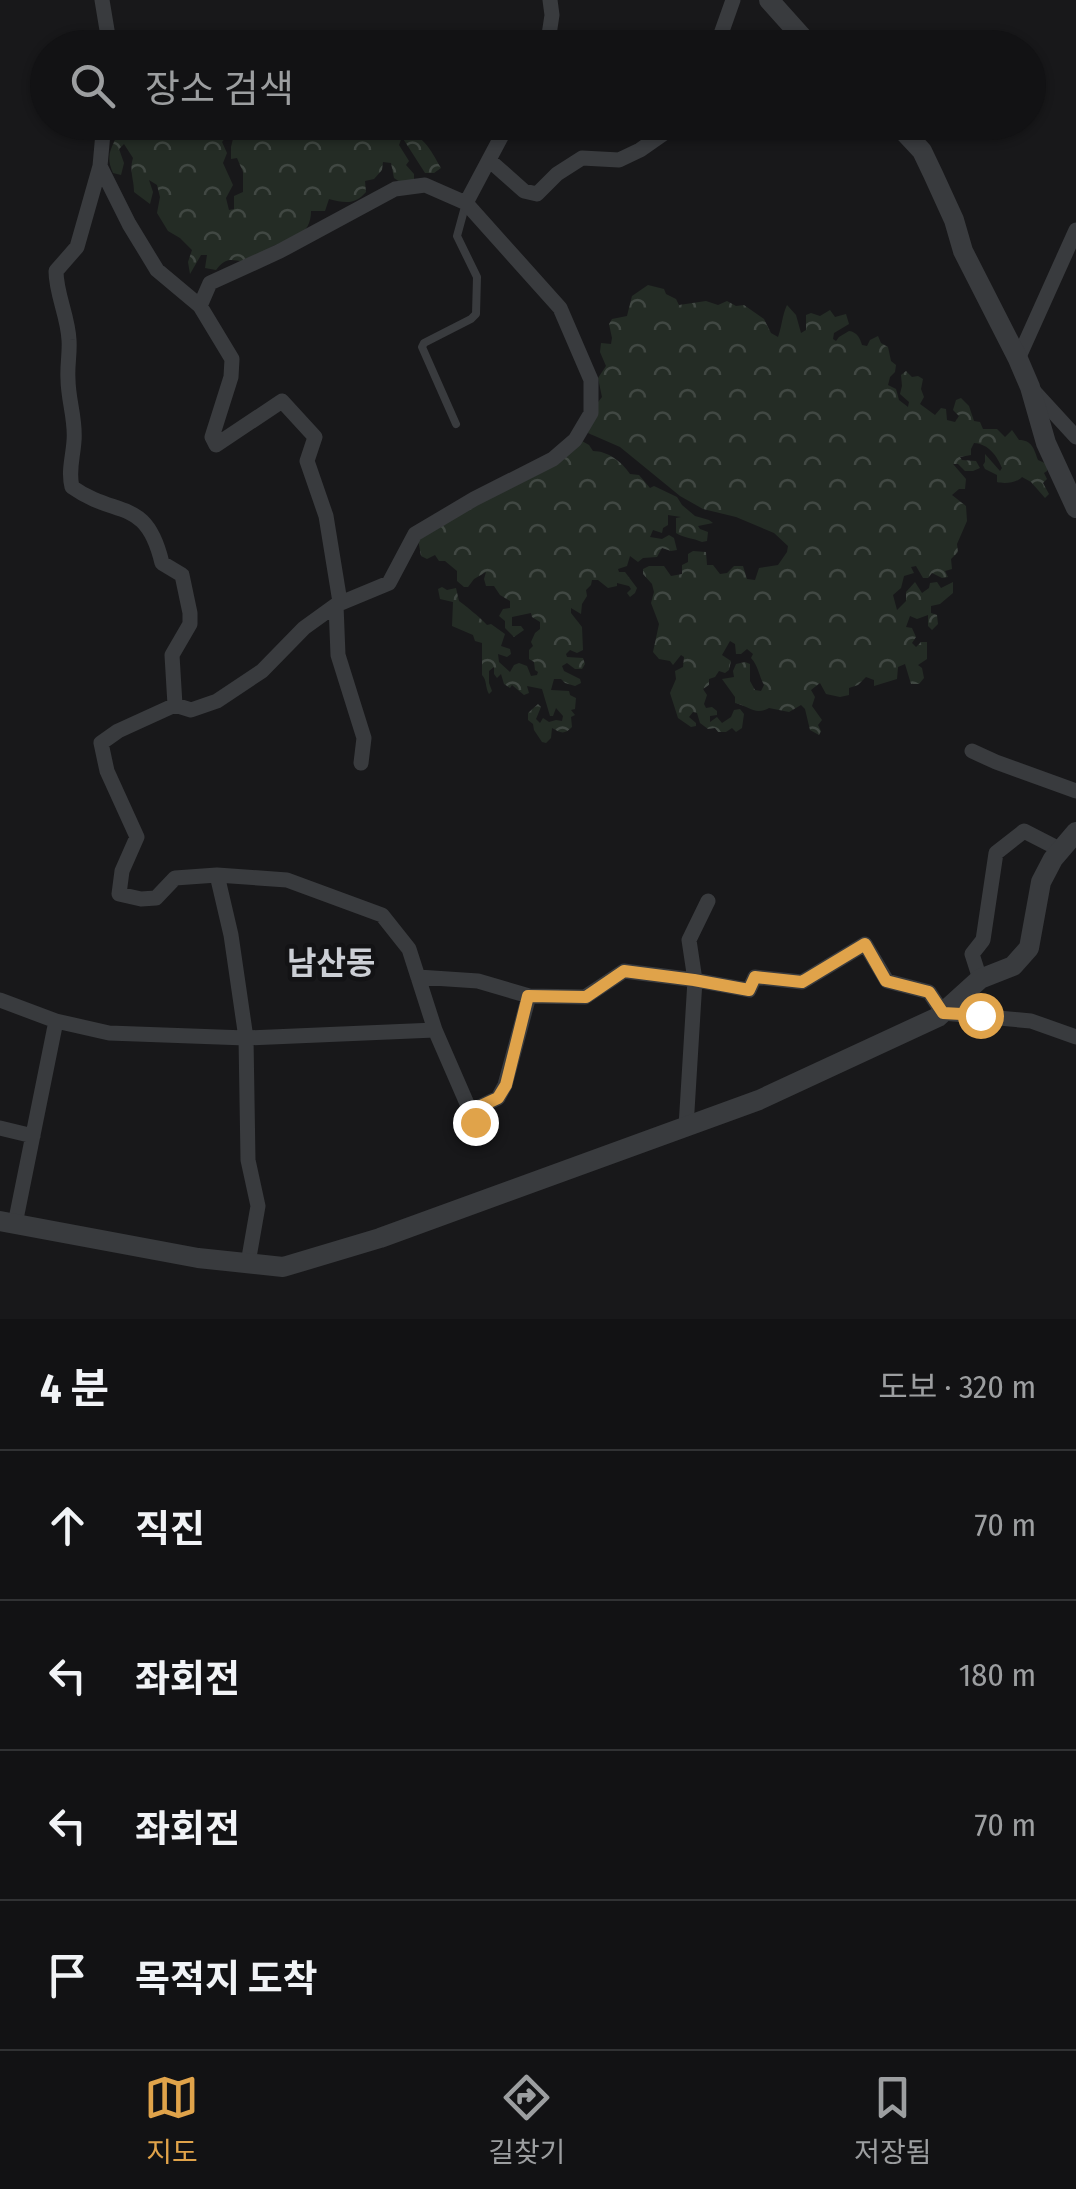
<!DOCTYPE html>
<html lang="ko">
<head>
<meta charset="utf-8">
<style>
	body { margin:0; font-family:"Fira Sans Condensed","Noto Sans KR",sans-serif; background:#1b1b1d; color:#f1f3f6 }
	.stop { position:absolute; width:30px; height:30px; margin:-22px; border:8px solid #e0a34a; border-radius:50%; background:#fff }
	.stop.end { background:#e0a34a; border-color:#fff; box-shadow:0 2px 10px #0008 }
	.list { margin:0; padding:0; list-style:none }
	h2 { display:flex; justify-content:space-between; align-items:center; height:130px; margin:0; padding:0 40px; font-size:42px }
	h2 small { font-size:32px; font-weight:400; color:#9c9ea0 }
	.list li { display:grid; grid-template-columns:65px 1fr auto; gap:30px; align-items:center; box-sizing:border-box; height:150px; padding:0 40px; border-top:2px solid #313234 }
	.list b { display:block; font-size:38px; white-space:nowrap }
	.list em { font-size:32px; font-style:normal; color:#9c9ea0 }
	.icon { flex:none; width:55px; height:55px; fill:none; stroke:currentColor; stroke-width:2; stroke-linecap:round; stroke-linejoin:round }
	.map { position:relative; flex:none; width:1076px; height:1319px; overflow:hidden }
	.search { position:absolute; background:#121214; box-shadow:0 2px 8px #0004; left:30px; right:30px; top:30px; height:110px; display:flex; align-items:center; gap:25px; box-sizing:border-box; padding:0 35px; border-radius:55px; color:#9c9ea0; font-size:38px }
	.sheet { height:730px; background:#121214 }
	nav { display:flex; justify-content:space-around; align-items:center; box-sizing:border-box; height:140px; border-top:2px solid #313234; background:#121214; font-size:28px; color:#9c9ea0 }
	nav a { display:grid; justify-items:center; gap:5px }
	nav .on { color:#e0a34a }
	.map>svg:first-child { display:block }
	.forest { fill:url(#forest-crowns) }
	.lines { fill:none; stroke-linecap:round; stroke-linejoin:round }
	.service { stroke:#393b3e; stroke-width:8 }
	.minor { stroke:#393b3e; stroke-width:15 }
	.tertiary { stroke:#393b3e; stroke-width:20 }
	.route { stroke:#e0a34a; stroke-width:12 }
	.labels { text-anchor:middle; stroke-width:9; stroke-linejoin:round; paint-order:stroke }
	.quarter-label { font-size:32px; font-weight:bold; fill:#cccfd5; stroke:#131315 }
</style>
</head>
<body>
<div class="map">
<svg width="1076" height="1319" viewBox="0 0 1076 1319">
	<defs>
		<pattern id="forest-crowns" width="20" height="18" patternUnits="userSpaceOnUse" patternTransform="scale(2.5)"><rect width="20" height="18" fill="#242c25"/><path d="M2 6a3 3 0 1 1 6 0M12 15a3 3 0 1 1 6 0" fill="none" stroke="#414843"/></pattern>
	</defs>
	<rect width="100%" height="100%" fill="#18181a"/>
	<path class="forest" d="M 210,122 L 210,127 L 223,127 L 226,137 L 222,142 L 227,153 L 223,163 L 233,185 L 226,198 L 229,210 L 234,209 L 234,196 L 243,192 L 243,172 L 237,158 L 231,159 L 231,147 L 233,139 L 224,123 L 396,123 L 398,131 C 422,131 430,149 441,168 L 434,173 L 425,173 L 402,137 L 399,145 L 409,161 L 406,165 L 414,174 L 414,180 L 400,182 L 394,178 L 391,163 L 383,162 L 382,170 L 374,179 L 365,181 L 366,192 C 355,205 345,203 329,199 L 325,211 L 311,211 C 311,236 292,238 273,246 C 266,249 260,256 252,259 C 236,266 230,251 216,270 L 205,268 L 207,255 L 201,255 L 190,274 L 188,262 L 192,250 L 180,238 L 168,231 L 157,213 L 160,197 L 157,185 L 149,180 L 153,192 L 150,204 L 134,192 C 134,179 129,171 133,158 L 124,144 L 119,149 L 124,163 L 121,175 L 113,173 C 102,149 119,144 119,123 Z
		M 648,285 L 664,289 L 666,294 L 676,299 L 679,305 L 706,301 L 718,305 L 727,301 L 736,306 L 744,305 L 764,319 L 771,333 L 778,337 C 782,326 782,316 787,305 L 796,315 L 801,333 L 806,330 L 806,315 L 811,313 L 820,316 L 830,310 L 835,317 L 846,314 L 849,324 L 834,333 L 833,339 L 836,341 L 839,337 L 849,331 C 857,332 860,338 862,345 L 867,346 L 870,340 L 878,336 L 881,343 L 888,347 L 891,361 L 896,365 L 895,372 L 890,377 L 888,385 L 896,389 L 899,400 L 908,407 L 909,402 L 900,394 L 902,386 L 901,375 L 906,371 L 912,377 L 918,376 L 923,379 L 921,389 L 924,397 L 920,404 L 935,415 L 941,408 L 946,409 L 947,420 L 955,422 L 959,416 L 953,410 L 956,400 L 961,398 L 969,406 L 974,421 L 980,422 L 983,429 L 997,429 L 1005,437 L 1012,430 L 1019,440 C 1032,440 1034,449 1038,460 L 1047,464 L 1047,471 L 1044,473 L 1047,479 L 1043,483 L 1049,494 L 1045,498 L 1031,482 L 1022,477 C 1017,483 1004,484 997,482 L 997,475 L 985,469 L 983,465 L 985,462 L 985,454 L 1000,471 L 1002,468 C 997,456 989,444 974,443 L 971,449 L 971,455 L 960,457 L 962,460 L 976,461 L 980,468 L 973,471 L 965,471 L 958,464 L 953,464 L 966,479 L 965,489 L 959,489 L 952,495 L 966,506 L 967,521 L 957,544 L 958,552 L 951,559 L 952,569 L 945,571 L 948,577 L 942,578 L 932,573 L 928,578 L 923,578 L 916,566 L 911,567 L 914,573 L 904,576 L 901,588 L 893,595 L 897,610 L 906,601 L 906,592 L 915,582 L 922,593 L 929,588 L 930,583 L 937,582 L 941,588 L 953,582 L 953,593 L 940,604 L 931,606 L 931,613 L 937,615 L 938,624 L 932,630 L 928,626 L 928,615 L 917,619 L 910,616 L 906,627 L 912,628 L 916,637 L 912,643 L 916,647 L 921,642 L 927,642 L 927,659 L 918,665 L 922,668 L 924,678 L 919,684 L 911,684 L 905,664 L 898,667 L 897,679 L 874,686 L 874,680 L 866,677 L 858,685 L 849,688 L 849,695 L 840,697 L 826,694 L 820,683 L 811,690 L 815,697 L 812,706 L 822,720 L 818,725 L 821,731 L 819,735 L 810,730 L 805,709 L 801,705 L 789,712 L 769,708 C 755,716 749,706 735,703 L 735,697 L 722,679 L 734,677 L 733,671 L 736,664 L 745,662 L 750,664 L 750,681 L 755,690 L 761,691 L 764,685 C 759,676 758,665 751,658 L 753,654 L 747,649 L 741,654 L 736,654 L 735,644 L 730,641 L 722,655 L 731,661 L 729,670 L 725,673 L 719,671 L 715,677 L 709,679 L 709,685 L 703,689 L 707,695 L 704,704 L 706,708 L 712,707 L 717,711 L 717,715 L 710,716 L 710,722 L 717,717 L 722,723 L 731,717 L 734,710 L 740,709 L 744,714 L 742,728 L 736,732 L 732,728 L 726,732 L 718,732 L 715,728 L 708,729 L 700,723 L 697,713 L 693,712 L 689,717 L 696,723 L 696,726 L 691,727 L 678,718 L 670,693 L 676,679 L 675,671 L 683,667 L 684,657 L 681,655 L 673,665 L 670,661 L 659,659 L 653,652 L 659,624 L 651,603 L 654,592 L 652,584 L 643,574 L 643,569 L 649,566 L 664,566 L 671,576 L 682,574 L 682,565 L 688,562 L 688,554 L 693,551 L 706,552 L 707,565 L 713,565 L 720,574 L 727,573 L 734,566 L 743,566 L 747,579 L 755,580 L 759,568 L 778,565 L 787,552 L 788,546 L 774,533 L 736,517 L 703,509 L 680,496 L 620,447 L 588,433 L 595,406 L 602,397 L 598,378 L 606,366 L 600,352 L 601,343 L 611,344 L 612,338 L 609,324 L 612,319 L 627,316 L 632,296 Z
		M 582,441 L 589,445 L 593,451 C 608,451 622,462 630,474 L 639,475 L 650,488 L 654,486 L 677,497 L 682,505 L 695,516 L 709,520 L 713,523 L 698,526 L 700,529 L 708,532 L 707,541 L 702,542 C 693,538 684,538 676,533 L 676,518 L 681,517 L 668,515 L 668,525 L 663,528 L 662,533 L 653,530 L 650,537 L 662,539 L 669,535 L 674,538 L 677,550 L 671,551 L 662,548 L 657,557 L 643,558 L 638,562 L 630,556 L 627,566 L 618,569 L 619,572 L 625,572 L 637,588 L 635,593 L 630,597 L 627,593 L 631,589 L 629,586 L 617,583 L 617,586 L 608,588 L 598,580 L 592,580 L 591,585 L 586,590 L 587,596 L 582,604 L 581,614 L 571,608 L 571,613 L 582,627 L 583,650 L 577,653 L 570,650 L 566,654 L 567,657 L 583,658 L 585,664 L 582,669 L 575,669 L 567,663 L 562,666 L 564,671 L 580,679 L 581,683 L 575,686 L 565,683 L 561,679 L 554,679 L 551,690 L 569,691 L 570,695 L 576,698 L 575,709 L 571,710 L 575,715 L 571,717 L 572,727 C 564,735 561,733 552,728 L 551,738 L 546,743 L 542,742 L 534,730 L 533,724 L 528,720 L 528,713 L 538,704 L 541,707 L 536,719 L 540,723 L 543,718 L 549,722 L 556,720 L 562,721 L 563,716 L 556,708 L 553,716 L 550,716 L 542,689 L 527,686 L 529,693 L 524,695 L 512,685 L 510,688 L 504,684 L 501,674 L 497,678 L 494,674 L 494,667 L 489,671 L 489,683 L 492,691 L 489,694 C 485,687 487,680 482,675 L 482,643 L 475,641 L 473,635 L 452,626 L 453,602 L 440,599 L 438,589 L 442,587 L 447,590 L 456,588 L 459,601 C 466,606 482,619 487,625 L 491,624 L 505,634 L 501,646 L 510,649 L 511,654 L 507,657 L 498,654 L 499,662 L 510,672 L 514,665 L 519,663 L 527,666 L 531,676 L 537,675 L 538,672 L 535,670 L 534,662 L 529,659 L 529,650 L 533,646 L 531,642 L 535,633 L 540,629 L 540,622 L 532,617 L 531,613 L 512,617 L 512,626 L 521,626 L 524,630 L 514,637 L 505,628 L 505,621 L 499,616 L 503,609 L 510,608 L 510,601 L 500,595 L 494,586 L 486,586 L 484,579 L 486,572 L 474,579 L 468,587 L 464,587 L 457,581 L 457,571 L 445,561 L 439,561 L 435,555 L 427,559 L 421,556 L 418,539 Z"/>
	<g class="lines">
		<path class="service" d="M 456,424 L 422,347 L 424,343 L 471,319 L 476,314 L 477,277 L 457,236 L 466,203"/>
		<path class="minor" d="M 102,0 L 110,48
			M 547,48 L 552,15 L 550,0
			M 716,48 L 733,0
			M 104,122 L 100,166 L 129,224 L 157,270 L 200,306 L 232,359 L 231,377 L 212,437 L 216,445 L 282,401 L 315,437 L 307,461 L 326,516 L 340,602 L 304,628 L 262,671 L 217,701 L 191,710 L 175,705 L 118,731 L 101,743 L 107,771 L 137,837 L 122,871 L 119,894 L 141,899 L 156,898 L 175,878 L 217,875 L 287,880 L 382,915 L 409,949 L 435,1030 L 475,1122
			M 489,160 L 524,191 L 537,194 L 557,174 L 582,158 L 619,160 L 640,150 L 680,122
			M 100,166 L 77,247 L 56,271 C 56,294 68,316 69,340 C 70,353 67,366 68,379 C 68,400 76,420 74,441 C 73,457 68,471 72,487 C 117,519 146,496 162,563 L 182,575 L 190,613 L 190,624 L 172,655 L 175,705
			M 466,203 L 509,122
			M 200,306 L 210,283 L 280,251 L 395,189 L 425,185 L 466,203 L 560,308 L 591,380 L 591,413 L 575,440 L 553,459 L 474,499 L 415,534 L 389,583 L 336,605 L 338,655 L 364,738 L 361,763
			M 1018,359 L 1076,230
			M 1031,388 L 1076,437
			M 972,751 L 996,762 L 1076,791
			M 217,875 L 231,935 L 246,1038 L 248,1160 L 258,1206 L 248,1263
			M 418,977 L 478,981 L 529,996 L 585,997 L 624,971 L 695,980 L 749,990 L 755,977 L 802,982 L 865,944 L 887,981 L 929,992 L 943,1013 L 1031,1021 L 1076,1037
			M 980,979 L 972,954 L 983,940 L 996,853 L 1024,831 L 1061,850
			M 0,1000 L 56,1021 L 109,1033 L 246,1038 L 435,1030
			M 471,1111 L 498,1098 L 505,1085 L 529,996
			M 686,1127 L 695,980 L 689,940 L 708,901
			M 0,1128 L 33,1136
			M 15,1224 L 56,1021"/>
		<path class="tertiary" d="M 769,0 L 812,48
			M 895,122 L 922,151 L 933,174 L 954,220 L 963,251 L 1018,359 L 1030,387 L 1046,443 L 1076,508
			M 0,1221 L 198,1258 L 283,1267 L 380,1238 L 759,1100 L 938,1017 L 980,979 L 1013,966 L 1029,948 L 1041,882 L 1053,859 L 1076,832"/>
	</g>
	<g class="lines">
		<path class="route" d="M 475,1122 L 470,1111 L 498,1098 L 506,1085 L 528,996 L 586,997 L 624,971 L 694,980 L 749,990 L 755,977 L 802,982 L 865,944 L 886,981 L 929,992 L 943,1013 L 980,1015"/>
	</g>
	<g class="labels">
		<g class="quarter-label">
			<text x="331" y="974">남산동</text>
		</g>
	</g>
</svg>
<div class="stop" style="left:980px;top:1015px"></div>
<div class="stop end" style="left:475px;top:1122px"></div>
<div class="search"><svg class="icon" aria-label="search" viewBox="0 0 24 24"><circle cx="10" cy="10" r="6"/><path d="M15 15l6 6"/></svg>장소 검색</div>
</div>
<section class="sheet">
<h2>4 분<small>도보 · 320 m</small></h2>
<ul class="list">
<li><svg class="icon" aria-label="ahead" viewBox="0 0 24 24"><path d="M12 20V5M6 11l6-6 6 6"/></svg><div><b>직진</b></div><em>70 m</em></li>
<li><svg class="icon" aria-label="left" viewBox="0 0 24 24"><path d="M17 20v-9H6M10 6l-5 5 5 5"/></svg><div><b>좌회전</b></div><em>180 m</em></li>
<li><svg class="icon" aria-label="left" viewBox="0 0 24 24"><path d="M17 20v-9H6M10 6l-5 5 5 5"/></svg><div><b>좌회전</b></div><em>70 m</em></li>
<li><svg class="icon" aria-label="arrive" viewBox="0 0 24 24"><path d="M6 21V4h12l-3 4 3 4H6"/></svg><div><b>목적지 도착</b></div></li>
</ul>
</section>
<nav>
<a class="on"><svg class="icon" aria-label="map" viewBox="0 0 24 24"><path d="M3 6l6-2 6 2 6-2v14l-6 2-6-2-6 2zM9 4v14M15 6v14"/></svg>지도</a>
<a><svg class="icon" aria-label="directions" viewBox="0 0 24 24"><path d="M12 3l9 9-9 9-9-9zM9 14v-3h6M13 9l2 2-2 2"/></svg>길찾기</a>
<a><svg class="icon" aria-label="saved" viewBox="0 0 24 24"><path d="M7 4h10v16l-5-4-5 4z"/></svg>저장됨</a>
</nav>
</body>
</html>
